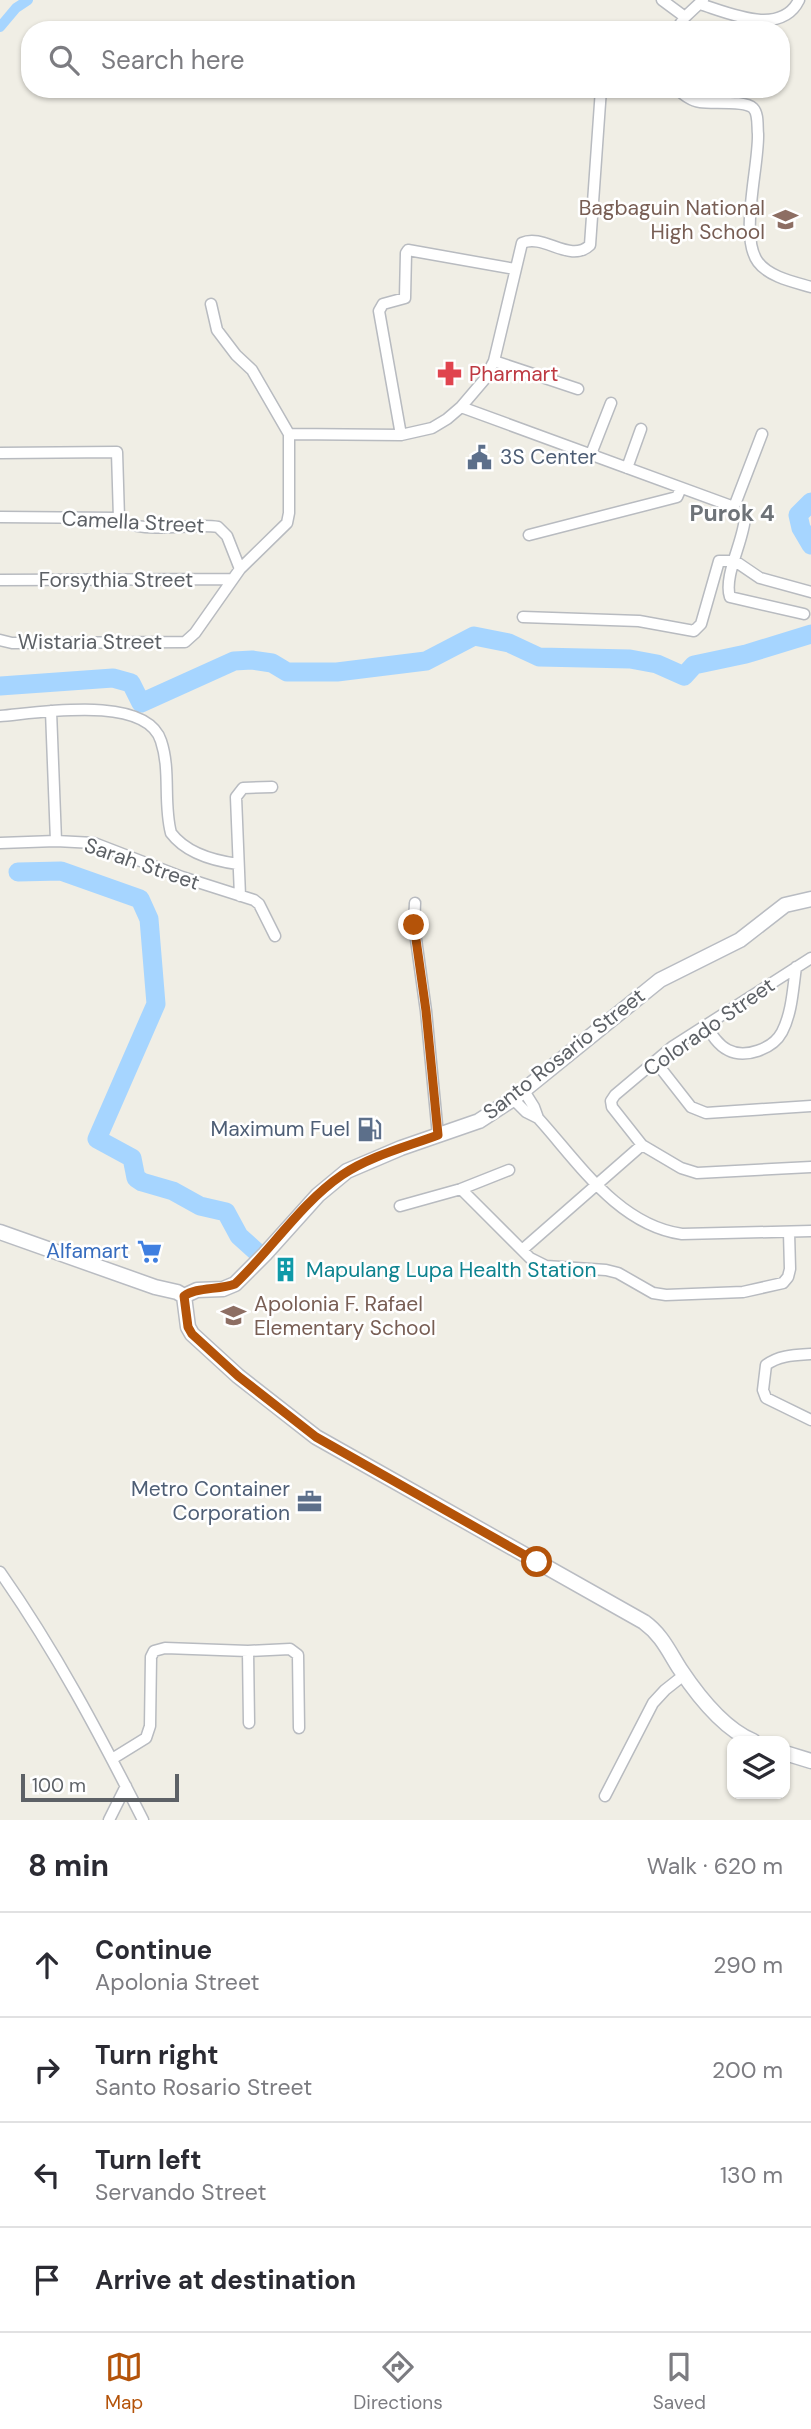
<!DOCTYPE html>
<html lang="en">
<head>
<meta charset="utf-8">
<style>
	body { margin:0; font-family:"DM Sans",sans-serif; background:#f7f7f7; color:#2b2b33 }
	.controls { position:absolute; right:21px; bottom:21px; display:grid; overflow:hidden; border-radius:14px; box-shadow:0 2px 5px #0004 }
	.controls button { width:63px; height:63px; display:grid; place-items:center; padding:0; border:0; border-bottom:2px solid #e1e1e2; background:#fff; color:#2b2b33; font:35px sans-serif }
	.scale { position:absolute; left:21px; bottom:18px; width:158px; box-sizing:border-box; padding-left:7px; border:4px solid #5d6166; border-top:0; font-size:19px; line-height:24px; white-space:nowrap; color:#5d6166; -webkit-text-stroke:5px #fff; paint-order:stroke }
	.stop { position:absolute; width:21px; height:21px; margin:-16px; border:5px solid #b45309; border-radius:50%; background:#fff }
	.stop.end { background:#b45309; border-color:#fff; box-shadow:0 2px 7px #0008 }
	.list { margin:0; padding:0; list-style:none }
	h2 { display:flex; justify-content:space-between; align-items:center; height:91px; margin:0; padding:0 28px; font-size:30px }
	h2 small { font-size:23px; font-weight:400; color:#7c7c81 }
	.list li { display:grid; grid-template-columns:46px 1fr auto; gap:21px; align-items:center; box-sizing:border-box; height:105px; padding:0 28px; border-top:2px solid #e1e1e2 }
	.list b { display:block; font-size:26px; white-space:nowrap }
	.list p { margin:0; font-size:23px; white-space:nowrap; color:#7c7c81 }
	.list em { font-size:23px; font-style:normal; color:#7c7c81 }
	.icon { flex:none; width:38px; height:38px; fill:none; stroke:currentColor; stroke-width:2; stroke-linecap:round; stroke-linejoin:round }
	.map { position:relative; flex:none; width:811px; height:1820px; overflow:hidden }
	.search { position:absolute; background:#fff; box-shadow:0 2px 5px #0004; left:21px; right:21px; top:21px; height:77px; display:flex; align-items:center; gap:18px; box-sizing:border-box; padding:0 24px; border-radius:28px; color:#7c7c81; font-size:26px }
	.sheet { height:511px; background:#fff }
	nav { display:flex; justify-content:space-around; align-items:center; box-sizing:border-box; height:98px; border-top:2px solid #e1e1e2; background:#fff; font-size:19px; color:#7c7c81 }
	nav a { display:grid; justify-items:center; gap:4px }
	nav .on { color:#b45309 }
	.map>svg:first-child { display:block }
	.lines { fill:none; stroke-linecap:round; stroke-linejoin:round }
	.canal { stroke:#a6d5ff; stroke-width:10 }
	.river { stroke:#a6d5ff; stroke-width:19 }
	.street-casing { stroke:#b8bbc0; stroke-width:13 }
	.secondary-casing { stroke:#b9bcc2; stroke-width:17 }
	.street { stroke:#fff; stroke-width:10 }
	.secondary { stroke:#fff; stroke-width:14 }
	.route { stroke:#b45309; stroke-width:9 }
	.labels { text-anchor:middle; stroke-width:5; stroke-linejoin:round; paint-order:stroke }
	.education-label { font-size:21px; fill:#785e54; stroke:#fff; text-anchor:end }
	.health-label { font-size:21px; fill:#be3a42; stroke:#fff; text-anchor:start }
	.service-label { font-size:21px; fill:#4e5e75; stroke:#fff; text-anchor:end }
	.street-label { font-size:21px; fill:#5d6166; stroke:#fff }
	.shop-label { font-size:21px; fill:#366cbe; stroke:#fff; text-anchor:end }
	.culture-label { font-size:21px; fill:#0d838f; stroke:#fff; text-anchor:start }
	.neighbourhood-label { font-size:23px; font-weight:bold; fill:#6e7378; stroke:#fff }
</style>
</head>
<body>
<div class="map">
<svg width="811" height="1820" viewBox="0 0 811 1820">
	<rect width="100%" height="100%" fill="#f0eee5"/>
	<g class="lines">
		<path class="canal" d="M 0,27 L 16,8 L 28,0"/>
		<path class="river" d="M 811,502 L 798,515 L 801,528 L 811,545
			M 0,686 L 113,678 L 131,683 L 141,703 L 234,661 L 252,660 L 272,663 L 287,672 L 337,672 L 426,661 L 474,636 L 509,643 L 539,657 L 630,659 L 657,664 L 684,676 L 694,665 L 746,654 L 811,634
			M 18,872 L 61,871 L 140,899 L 149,919 L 156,1004 L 97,1139 L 132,1158 L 136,1178 L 142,1182 L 173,1191 L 200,1206 L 226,1212 L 239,1236 L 259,1254"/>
		<defs>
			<path id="street" d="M 662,0 L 685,17
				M 700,4 C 729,13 781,37 799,0
				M 676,30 L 685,17 L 703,0
				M 677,89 C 684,95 691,101 700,102 C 712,104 745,100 753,108 C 759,114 757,127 758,134 C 759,166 739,237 758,262 C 769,277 794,282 811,287
				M 494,361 L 578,389
				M 461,407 L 734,507 L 737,513 L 745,516 C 745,538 723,576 730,597 L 804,614
				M 289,434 L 401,435 L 432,428 L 447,419 L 461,407 L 484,380 L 494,361 L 522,243 C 544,233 570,264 590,245 L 601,89
				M 401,435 L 379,311 L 383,304 L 405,298 L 406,253 L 408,250 L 515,269
				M 0,453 L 117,452 L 119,518
				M 591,454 L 611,403
				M 627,468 L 641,429
				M 734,507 L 762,434
				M 0,517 L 119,518 C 137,536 192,522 218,527 L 227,536 L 240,569
				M 529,535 L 677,497 L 681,488
				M 0,580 L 232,579
				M 523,617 L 639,621 L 694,631 L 701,624 L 719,561 L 735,561 L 760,578 L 811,592
				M 0,640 L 12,643 L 185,642 L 195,633 L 240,569 L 287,523 L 289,513 L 289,434 L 252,370 L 236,355 L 217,330 L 211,304
				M 51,711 L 56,841
				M 0,716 C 38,713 146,694 161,741 C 171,771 163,803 171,833 C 186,853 215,861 238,864
				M 0,843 L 56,841 L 94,843 L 182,877 L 254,900 L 259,904 L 275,936
				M 240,896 L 236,797 L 243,788 L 272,787
				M 415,903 L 414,925 L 426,1011 L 438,1135
				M 811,958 L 672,1047 L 615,1095 L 611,1101 L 612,1107 L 642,1145 L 681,1168 L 697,1173 L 811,1167
				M 706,1025 C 712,1035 718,1045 728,1050 C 745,1059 773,1049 782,1032 C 792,1013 793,988 796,967
				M 655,1061 L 691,1107 L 706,1113 L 811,1106
				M 524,1091 L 534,1107 L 538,1118
				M 513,1099 L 526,1112 L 538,1118 C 578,1162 618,1225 682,1234 L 811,1231
				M 461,1189 L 530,1258 L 546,1266 L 606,1270 L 618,1273 L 653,1293 L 666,1295 L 743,1292 L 783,1283 L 788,1277 L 790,1269 L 789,1232
				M 400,1206 L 461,1189 L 509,1170
				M 522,1250 L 642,1145
				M 811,1354 C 795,1355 779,1355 766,1365 L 763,1390 L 766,1398 L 811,1420
				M 0,1572 C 55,1650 100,1735 143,1820
				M 248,1651 L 249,1723
				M 112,1759 L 146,1738 L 150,1726 L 151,1657 L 154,1651 L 165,1648 L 248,1651 L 290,1649 L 298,1655 L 299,1728
				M 605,1796 L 653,1703 L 665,1690 L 684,1675
				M 109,1820 L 126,1786"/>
			<path id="secondary" d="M 0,1232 L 155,1287 L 177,1292 L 184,1296
				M 184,1296 L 197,1290 L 223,1289 L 235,1284 L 265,1254 L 318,1195 L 347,1171 L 401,1148 L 479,1121 L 513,1099 L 660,980 L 740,940 L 785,905 L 811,899
				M 184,1296 L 188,1327 L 192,1334 L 238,1376 L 316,1437 L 644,1622 C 662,1635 669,1652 680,1669 C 698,1696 724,1729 753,1741
				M 785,1753 L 811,1761"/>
		</defs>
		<use href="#street" class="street-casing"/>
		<use href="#secondary" class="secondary-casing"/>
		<use href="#street" class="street"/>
		<use href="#secondary" class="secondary"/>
	</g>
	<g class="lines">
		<path class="route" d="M 414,925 L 426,1011 L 438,1135 C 406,1147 370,1156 342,1175 C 301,1203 271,1250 235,1284 C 219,1290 196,1287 184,1296 L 188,1327 L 192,1334 L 238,1376 L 316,1437 L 537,1562"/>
	</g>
	<defs>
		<symbol id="school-bare" viewBox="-9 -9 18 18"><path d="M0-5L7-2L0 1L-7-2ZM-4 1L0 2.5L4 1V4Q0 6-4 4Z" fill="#8d6e63" stroke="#fff" stroke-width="2.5" paint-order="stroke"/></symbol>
		<symbol id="pharmacy-bare" viewBox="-9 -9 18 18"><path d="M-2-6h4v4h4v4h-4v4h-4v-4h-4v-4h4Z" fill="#e0444e" stroke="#fff" stroke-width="2.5" paint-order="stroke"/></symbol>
		<symbol id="civic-bare" viewBox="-9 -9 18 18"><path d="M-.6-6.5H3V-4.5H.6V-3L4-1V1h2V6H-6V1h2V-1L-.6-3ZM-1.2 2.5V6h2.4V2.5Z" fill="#5c6f8a" stroke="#fff" stroke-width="2.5" paint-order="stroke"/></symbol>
		<symbol id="fuel-bare" viewBox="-9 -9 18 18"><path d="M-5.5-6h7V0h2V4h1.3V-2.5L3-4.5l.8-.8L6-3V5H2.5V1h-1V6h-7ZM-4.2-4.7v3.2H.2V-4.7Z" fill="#5c6f8a" stroke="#fff" stroke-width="2.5" paint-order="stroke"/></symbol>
		<symbol id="supermarket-bare" viewBox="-9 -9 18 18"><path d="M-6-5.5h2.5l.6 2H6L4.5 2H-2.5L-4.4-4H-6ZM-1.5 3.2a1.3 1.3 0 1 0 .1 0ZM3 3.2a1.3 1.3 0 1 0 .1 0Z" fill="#3f7fe0" stroke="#fff" stroke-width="2.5" paint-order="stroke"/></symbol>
		<symbol id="building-bare" viewBox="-9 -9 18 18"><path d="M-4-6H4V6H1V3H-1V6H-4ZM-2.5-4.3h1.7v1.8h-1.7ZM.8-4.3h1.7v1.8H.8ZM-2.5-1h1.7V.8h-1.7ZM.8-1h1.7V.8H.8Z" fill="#0f9aa8" stroke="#fff" stroke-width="2.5" paint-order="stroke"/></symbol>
		<symbol id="office-bare" viewBox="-9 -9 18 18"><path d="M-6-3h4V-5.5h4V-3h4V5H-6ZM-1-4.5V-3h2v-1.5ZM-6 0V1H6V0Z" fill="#5c6f8a" stroke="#fff" stroke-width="2.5" paint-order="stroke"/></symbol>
	</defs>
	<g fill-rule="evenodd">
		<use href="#school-bare" x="768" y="202" width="35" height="35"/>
		<use href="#pharmacy-bare" x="432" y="356" width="35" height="35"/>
		<use href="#civic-bare" x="462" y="440" width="35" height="35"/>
		<use href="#fuel-bare" x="352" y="1112" width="35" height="35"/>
		<use href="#supermarket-bare" x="132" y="1234" width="35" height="35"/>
		<use href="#building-bare" x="268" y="1252" width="35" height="35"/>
		<use href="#school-bare" x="216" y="1298" width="35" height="35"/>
		<use href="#office-bare" x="292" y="1484" width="35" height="35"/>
	</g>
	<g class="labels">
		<g class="education-label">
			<text x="765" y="215">Bagbaguin National<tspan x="765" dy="24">High School</tspan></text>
			<text x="254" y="1311" text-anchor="start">Apolonia F. Rafael<tspan x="254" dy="24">Elementary School</tspan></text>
		</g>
		<g class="health-label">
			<text x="469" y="381">Pharmart</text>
		</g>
		<g class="service-label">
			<text x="500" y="464" text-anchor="start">3S Center</text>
			<text x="350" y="1136">Maximum Fuel</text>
			<text x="290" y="1496">Metro Container<tspan x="290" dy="24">Corporation</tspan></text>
		</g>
		<g class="street-label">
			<text transform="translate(133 522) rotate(3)" y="7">Camella Street</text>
			<text x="116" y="587">Forsythia Street</text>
			<text x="90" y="649">Wistaria Street</text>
			<text transform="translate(142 864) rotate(19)" y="7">Sarah Street</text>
			<text transform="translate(709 1027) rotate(-35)" y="7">Colorado Street</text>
			<text transform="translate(564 1054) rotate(-38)" y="7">Santo Rosario Street</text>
		</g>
		<g class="shop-label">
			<text x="129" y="1258">Alfamart</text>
		</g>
		<g class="culture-label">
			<text x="306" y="1277">Mapulang Lupa Health Station</text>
		</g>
		<g class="neighbourhood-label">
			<text x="732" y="521">Purok 4</text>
		</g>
	</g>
</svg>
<div class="controls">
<button><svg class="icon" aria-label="layers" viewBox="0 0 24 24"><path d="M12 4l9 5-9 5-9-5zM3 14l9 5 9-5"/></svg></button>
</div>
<div class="scale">100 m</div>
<div class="stop" style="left:537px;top:1562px"></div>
<div class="stop end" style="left:414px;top:925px"></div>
<div class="search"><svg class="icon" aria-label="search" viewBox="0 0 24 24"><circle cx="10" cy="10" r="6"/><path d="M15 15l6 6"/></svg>Search here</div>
</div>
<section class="sheet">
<h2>8 min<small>Walk · 620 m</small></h2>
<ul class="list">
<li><svg class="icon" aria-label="ahead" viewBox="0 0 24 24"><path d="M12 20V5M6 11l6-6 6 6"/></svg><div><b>Continue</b><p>Apolonia Street</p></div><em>290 m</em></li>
<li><svg class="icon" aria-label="right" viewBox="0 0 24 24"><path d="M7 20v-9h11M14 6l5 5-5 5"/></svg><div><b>Turn right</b><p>Santo Rosario Street</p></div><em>200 m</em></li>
<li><svg class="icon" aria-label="left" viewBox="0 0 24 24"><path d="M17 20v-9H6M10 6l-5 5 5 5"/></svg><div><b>Turn left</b><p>Servando Street</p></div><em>130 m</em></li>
<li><svg class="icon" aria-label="arrive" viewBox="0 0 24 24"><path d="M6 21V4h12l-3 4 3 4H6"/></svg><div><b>Arrive at destination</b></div></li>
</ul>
</section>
<nav>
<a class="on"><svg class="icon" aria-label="map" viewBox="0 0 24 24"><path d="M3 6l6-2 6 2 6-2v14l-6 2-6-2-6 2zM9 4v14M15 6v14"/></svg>Map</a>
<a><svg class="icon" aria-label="directions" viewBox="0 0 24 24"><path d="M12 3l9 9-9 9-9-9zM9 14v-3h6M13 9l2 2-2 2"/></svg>Directions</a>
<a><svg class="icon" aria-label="saved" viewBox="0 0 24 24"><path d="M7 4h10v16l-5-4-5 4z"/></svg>Saved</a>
</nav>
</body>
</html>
